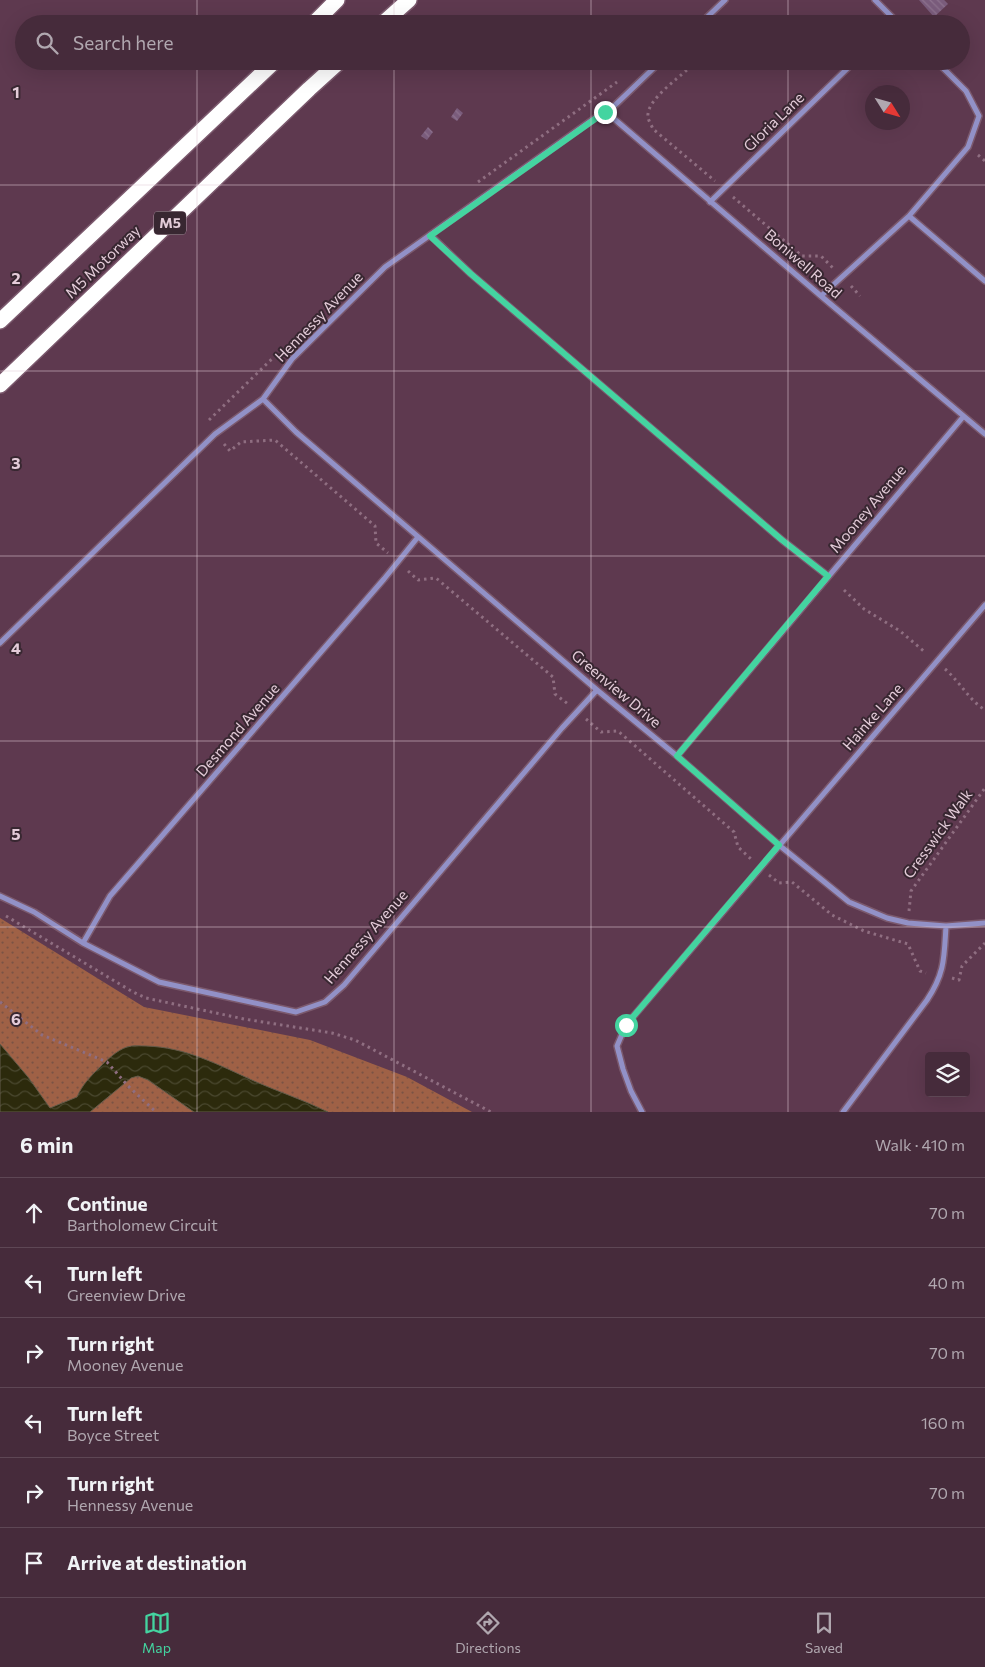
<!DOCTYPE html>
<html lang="en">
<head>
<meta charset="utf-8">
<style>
	body { margin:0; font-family:Commissioner,sans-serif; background:#4d3342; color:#f1f3f6 }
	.controls { position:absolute; right:15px; bottom:15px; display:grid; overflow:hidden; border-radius:5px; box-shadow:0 5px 20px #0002 }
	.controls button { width:45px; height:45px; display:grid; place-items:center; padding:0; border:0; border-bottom:1px solid #5e4755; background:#462b3b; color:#f1f3f6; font:25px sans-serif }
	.compass { position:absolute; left:865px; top:85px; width:45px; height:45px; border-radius:50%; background:#462b3b; box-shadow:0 5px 20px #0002; rotate:127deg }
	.stop { position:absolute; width:15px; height:15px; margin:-11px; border:4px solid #44d4a0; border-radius:50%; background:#fff }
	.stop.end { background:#44d4a0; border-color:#fff; box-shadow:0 1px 5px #0008 }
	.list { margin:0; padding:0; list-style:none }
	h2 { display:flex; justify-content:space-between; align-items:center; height:65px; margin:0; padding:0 20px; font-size:21px }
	h2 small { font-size:16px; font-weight:400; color:#b0a7af }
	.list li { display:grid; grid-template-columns:32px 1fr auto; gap:15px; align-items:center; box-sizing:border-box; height:70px; padding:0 20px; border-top:1px solid #5e4755 }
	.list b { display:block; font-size:19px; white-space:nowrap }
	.list p { margin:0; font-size:16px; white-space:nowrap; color:#b0a7af }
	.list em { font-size:16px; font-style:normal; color:#b0a7af }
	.icon { flex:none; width:28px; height:28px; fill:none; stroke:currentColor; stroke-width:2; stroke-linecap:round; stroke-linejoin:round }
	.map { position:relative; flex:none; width:985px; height:1112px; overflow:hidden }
	.search { position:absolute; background:#462b3b; box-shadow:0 5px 20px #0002; left:15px; right:15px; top:15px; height:55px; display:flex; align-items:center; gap:12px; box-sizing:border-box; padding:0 18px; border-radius:28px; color:#b0a7af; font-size:19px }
	.sheet { height:485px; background:#462b3b }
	nav { display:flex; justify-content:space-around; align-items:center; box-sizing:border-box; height:70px; border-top:1px solid #5e4755; background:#462b3b; font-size:14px; color:#b0a7af }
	nav a { display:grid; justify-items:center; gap:2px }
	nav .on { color:#44d4a0 }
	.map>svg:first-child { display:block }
	.green { fill:url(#green-dots) }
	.water { fill:url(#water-waves); stroke:#635b4a }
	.building { fill:url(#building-back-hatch) }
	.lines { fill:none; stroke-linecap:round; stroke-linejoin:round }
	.minor-casing { stroke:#7b596d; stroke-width:8 }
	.motorway-casing { stroke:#7b596d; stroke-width:18 }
	.path { stroke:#8f6e81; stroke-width:3; stroke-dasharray:2.5 4; stroke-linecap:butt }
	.minor { stroke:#9291c7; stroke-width:5 }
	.motorway { stroke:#fff; stroke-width:15 }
	.route { stroke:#44d4a0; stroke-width:6 }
	.grid { fill:none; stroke:#e4ccd9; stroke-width:1; stroke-opacity:0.55 }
	.labels { text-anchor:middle; stroke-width:4; stroke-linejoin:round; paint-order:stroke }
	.shield { fill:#382731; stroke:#b09aa7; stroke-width:1 }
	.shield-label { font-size:14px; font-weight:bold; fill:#e4ccd9 }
	.street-label { font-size:15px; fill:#e4ccd9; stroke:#382731 }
	.grid-label { font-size:16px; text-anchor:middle; font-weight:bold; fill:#e4ccd9; stroke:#382731; stroke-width:4; stroke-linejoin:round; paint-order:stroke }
</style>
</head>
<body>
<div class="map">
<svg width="985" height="1112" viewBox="0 0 985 1112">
	<defs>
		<pattern id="green-dots" width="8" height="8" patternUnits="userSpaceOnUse" patternTransform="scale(1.25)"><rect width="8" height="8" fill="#9f6146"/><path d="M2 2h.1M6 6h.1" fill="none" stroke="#7b5344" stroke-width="1.8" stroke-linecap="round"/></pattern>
		<pattern id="water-waves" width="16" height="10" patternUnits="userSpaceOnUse" patternTransform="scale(1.25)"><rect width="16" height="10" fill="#2c2a0c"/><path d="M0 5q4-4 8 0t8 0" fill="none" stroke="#4a482f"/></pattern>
		<pattern id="building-back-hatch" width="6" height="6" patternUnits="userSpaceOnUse" patternTransform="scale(1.25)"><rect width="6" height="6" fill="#7a5c7c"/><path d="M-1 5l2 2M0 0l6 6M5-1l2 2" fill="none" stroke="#8d728e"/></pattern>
	</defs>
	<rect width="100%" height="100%" fill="#5e394f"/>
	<path class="green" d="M 0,918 L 144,1007 L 310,1040 L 407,1077 L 472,1112 L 0,1112 Z"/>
	<path class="water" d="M 0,1044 L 28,1077 L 50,1108 L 77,1097 C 82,1085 90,1077 100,1067 C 107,1060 117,1050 127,1047 C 133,1045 140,1046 146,1046 C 185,1047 219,1065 254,1081 C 279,1092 304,1100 328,1112 L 194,1112 L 148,1080 L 138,1076 L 131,1078 L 90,1112 L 0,1112 Z"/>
	<path class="building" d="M 919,0 L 944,0 L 948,4 L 934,17 Z
		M 457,108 L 463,113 L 457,121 L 451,117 Z
		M 428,127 L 433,132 L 427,140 L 421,136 Z"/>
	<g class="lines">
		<defs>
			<path id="minor" d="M 875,0 L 899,24
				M 700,24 L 725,0
				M 605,111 L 821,296 L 985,434
				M 710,202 L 855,61
				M 909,216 L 985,281
				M 430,235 L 471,274 L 782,540 L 828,576
				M 821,296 L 909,216 L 968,147 L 979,116 L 966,91 L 936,61
				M 263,399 L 296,432 L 597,690 L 677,756 L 779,845 L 849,902 L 887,918 L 908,923 L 946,926 L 985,923
				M 0,643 L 215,434 L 263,399 L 292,359 L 385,267 L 605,111 L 612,108 L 661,61
				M 677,756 L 963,417
				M 0,896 L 34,912 L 83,943 L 159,982 L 296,1012 L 325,1002 L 344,985 L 562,728 L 597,690
				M 83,943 L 110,896 L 384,579 L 418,537
				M 642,1112 L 631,1091 L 623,1069 L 617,1046 L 626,1025 L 985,605
				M 843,1112 L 927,1000 C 945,973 944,958 946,926"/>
			<path id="motorway" d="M 313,24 L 337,0
				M 382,24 L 409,0
				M 0,321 L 275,61
				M 0,385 L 309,89 L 340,61"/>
		</defs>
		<use href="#minor" class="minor-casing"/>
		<use href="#motorway" class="motorway-casing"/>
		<path class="path" d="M 680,61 L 688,69 C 677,79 649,99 648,114 C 647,119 651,124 653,129 L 715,181
			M 978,155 L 985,161
			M 478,182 L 617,82
			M 733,197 L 802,256 L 821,256 L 833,268
			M 851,286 L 860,296
			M 209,420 L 278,353
			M 224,444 L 230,451 L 241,442 L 275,440 L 375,526 L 376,543 L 388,553
			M 408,571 L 418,580 L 436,578 L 553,677 L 555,694 L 568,704
			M 844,590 L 864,609 L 900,631 L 926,653
			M 945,669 C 960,682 969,700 985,710
			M 586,719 L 601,732 L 618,731 L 734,832 L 738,847 L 751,859
			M 769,875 L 779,883 L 792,882 L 832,915 L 864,931 L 908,944 L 920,971 L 926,973
			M 909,911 L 911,891 L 985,788
			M 6,916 L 133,992 L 146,998 L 244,1019 L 332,1033 L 355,1040 L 491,1112
			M 952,978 L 959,980 L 962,966 L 985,943
			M 0,1002 L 42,1035 L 107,1062 L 128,1086 L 156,1112"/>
		<use href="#minor" class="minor"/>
		<use href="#motorway" class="motorway"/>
	</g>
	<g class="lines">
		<path class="route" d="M 605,112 L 430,236 L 471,274 L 782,540 L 828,576 L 677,756 L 779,845 L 626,1025"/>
	</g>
	<path class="grid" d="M 197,0 L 197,24M 394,0 L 394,24M 591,0 L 591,24M 788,0 L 788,24M 197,61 L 197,1112M 394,61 L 394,1112M 591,61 L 591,1112M 788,61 L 788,1112M 0,185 L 985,185M 0,371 L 985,371M 0,556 L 985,556M 0,741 L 985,741M 0,927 L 985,927"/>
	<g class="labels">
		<rect class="shield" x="154" y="211.5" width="32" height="23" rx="4"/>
		<g class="shield-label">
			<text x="170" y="228">M5</text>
		</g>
		<g class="street-label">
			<text transform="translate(774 122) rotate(-44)" y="5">Gloria Lane</text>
			<text transform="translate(103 262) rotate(-44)" y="5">M5 Motorway</text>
			<text transform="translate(803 264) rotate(41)" y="5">Boniwell Road</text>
			<text transform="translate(319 317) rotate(-46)" y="5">Hennessy Avenue</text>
			<text transform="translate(868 509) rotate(-50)" y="5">Mooney Avenue</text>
			<text transform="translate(616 689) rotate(40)" y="5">Greenview Drive</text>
			<text transform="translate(873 717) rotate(-49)" y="5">Hainke Lane</text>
			<text transform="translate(238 730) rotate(-49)" y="5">Desmond Avenue</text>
			<text transform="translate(938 834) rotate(-54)" y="5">Cresswick Walk</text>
			<text transform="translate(366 937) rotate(-49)" y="5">Hennessy Avenue</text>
		</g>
	</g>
	<g class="grid-label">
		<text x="16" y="98">1</text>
		<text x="16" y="284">2</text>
		<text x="16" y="469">3</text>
		<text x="16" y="654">4</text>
		<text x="16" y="840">5</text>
		<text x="16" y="1025">6</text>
	</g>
</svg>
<div class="controls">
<button><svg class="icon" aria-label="layers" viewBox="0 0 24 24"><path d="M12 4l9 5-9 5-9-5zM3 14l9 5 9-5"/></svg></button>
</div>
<svg class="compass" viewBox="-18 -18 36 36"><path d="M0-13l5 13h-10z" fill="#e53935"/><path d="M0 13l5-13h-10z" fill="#b0a7af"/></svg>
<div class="stop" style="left:626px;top:1025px"></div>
<div class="stop end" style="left:605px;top:112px"></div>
<div class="search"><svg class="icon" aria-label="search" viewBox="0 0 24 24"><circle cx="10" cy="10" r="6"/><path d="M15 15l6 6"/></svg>Search here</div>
</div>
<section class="sheet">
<h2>6 min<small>Walk · 410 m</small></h2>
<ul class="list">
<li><svg class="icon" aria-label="ahead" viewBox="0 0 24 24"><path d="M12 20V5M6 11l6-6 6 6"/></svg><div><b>Continue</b><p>Bartholomew Circuit</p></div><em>70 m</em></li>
<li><svg class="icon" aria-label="left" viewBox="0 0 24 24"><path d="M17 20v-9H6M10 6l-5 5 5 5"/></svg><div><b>Turn left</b><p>Greenview Drive</p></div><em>40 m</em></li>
<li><svg class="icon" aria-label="right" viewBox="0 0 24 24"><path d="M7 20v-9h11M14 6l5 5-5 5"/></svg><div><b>Turn right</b><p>Mooney Avenue</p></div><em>70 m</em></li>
<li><svg class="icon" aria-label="left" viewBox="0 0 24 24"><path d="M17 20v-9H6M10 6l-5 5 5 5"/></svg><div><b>Turn left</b><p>Boyce Street</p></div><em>160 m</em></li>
<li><svg class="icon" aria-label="right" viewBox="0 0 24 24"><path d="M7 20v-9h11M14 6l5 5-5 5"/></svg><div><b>Turn right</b><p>Hennessy Avenue</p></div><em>70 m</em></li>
<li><svg class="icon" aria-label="arrive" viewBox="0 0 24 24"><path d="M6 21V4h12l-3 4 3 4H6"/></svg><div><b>Arrive at destination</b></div></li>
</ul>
</section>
<nav>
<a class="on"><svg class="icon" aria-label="map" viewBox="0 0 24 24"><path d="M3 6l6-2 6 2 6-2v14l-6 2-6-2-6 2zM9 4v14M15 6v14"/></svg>Map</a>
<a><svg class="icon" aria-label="directions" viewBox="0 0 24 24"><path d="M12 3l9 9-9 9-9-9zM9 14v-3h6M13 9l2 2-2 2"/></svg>Directions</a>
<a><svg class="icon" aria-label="saved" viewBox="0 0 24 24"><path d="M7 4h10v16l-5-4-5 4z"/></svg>Saved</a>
</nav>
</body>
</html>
